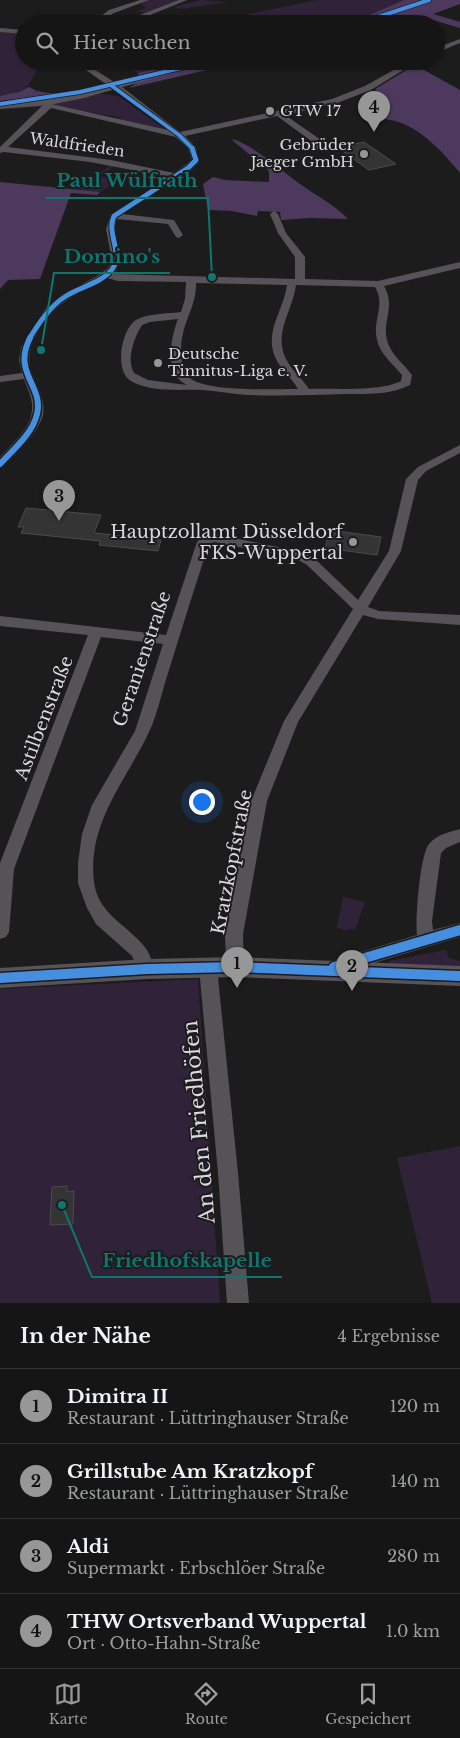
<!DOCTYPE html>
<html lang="de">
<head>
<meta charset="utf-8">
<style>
	body { margin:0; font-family:"Libre Baskerville",serif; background:#1e1e1e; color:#f1f3f6 }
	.you { position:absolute; left:201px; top:801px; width:18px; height:18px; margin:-12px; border:4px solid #fff; border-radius:50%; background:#1a73e8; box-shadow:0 0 0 8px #1a73e833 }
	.badge { display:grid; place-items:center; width:32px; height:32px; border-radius:50%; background:#989798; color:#111; font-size:16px; font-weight:700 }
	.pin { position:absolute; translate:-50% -41px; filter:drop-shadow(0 1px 2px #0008) }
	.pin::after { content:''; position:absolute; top:26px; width:18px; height:15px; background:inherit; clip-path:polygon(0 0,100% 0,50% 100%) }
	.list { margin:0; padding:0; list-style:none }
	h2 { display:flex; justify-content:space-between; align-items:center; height:65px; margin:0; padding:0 20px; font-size:21px }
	h2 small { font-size:16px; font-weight:400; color:#9d9fa0 }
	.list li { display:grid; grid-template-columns:32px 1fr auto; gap:15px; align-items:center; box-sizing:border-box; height:75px; padding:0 20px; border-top:1px solid #343434 }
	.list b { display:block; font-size:19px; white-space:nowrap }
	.list p { margin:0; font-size:16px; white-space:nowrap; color:#9d9fa0 }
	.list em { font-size:16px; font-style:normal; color:#9d9fa0 }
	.icon { flex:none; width:28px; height:28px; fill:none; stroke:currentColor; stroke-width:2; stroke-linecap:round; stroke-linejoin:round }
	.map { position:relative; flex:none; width:460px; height:1303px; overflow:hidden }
	.search { position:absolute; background:#151515; box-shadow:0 1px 4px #0004; left:15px; right:15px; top:15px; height:55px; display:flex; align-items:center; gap:12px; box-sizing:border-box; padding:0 18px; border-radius:28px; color:#9d9fa0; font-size:19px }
	.sheet { height:365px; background:#151515 }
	nav { display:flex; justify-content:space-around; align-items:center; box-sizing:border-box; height:70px; border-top:1px solid #343434; background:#151515; font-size:14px; color:#9d9fa0 }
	nav a { display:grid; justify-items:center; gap:2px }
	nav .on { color:#989798 }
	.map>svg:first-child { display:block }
	.green { fill:#302339 }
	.forest { fill:#4e395e }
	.building { fill:#343434; stroke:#4b4b4b }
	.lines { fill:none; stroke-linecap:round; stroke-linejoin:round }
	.minor { fill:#565358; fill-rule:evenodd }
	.major { fill:#585359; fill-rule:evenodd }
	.cycleway-far3-casing { stroke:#1c1b1d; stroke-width:5.5 }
	.cycleway-far2-casing { stroke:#1c1b1d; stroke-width:7 }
	.cycleway-far1-casing { stroke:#1c1b1d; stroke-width:9 }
	.cycleway-casing { stroke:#1c1b1d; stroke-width:13 }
	.cycleway-far3 { stroke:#468fdf; stroke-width:4 }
	.cycleway-far2 { stroke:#468fdf; stroke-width:5 }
	.cycleway-far1 { stroke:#468fdf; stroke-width:6 }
	.cycleway { stroke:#468fdf; stroke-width:10 }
	.poi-dot { fill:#989798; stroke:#1c1b1d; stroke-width:2 }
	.labels { text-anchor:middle; stroke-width:4; stroke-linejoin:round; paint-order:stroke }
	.far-poi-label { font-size:15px; fill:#dad9db; stroke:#1c1b1d; text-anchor:start }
	.far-street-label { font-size:15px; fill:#dad9db; stroke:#1c1b1d }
	.poi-label { font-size:18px; fill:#dad9db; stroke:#1c1b1d; text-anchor:end }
	.street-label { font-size:18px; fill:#dad9db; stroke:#1c1b1d }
	.near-street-label { font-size:21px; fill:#dad9db; stroke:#1c1b1d }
	.leader { fill:none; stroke:#0f766e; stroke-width:2 }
	.callout-dot { fill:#0f766e; stroke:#1c1b1d; stroke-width:2 }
	.callout-label { font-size:19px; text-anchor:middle; font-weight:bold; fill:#0f766e; stroke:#1c1b1d; stroke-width:4; stroke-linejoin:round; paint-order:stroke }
</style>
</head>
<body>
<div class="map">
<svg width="460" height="1303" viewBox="0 0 460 1303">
	<rect width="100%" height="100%" fill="#1c1c1c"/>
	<path class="green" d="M 147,0 L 182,0 L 147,14 L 136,11 L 146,8 L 140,3 Z
		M 201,0 L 228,2 L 181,9 L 174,7 Z
		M 317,0 L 404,0 L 367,16 L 338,24 L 201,24 Z
		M 0,31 L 24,34 L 24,61 L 41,61 C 29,85 29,93 0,96 Z
		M 80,61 L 187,61 L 138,73 L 126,66 L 95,72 Z
		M 100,94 L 118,96 L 168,131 L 116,120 L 121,117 L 88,112 L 86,113 L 48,106 L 0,110 Z
		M 112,165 L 115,166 L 99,176 L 118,181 L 100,192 L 72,189 Z
		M 343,897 L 365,902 L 355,929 L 344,930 L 337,927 Z
		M 446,950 L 449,958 L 460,961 L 460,966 L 390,965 L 389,961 Z
		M 198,979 L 220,1303 L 0,1303 L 0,989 Z
		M 460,1146 L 460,1303 L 432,1303 L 397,1158 Z"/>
	<path class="forest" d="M 404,0 L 460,0 L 460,4 L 433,14 L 460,22 L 460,28 L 423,17 L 399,24 L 338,24 L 367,16 Z
		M 187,61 L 246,61 L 129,88 L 138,82 L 138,73 Z
		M 415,65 L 460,90 L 460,173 C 444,154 427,134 404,124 C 395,120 383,119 373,117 L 382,96 L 375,89 Z
		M 29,87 L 37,91 L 55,94 L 0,101 L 0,96 L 19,92 Z
		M 231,139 C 252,143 285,174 303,186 C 318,197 335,205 348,219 L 310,218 L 281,220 L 280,212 L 258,211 L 257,216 L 232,211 L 208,210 L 203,184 L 213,177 L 225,180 L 269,182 L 269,171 Z
		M 0,182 L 100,192 L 97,195 L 71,193 L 40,279 L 8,280 L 0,289 Z"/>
	<path class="building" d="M 364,142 L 396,164 L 369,170 L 337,147 Z
		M 26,508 L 101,515 L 94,533 L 161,540 L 158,551 L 99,545 L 100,541 L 21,533 L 24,527 L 18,527 Z
		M 330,530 L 381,537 L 377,555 L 325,548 Z
		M 67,1186 L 67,1192 L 74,1191 L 73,1224 L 50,1225 L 52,1187 Z"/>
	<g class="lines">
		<path class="minor" d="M 140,0 L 149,0 L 114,13 L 97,24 L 90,24 L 109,10 Z
			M 179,0 L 187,0 L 133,22 L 116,24 Z
			M 0,28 L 24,30 L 24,34 L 0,32 Z
			M 460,39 L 460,43 L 436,53 L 436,48 Z
			M 73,61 L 81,61 L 122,87 L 180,132 L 332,99 L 365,86 L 410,61 L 418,61 L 371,90 L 337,103 L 285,115 L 321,140 L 320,150 L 314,150 L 314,143 L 277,116 L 185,136 L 196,147 L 199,162 L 191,170 L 122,214 L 174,220 L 183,235 L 179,238 L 176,237 L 168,224 L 117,219 C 109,238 129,256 113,274 L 295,279 L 295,257 L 278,233 L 270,214 L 274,211 L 278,214 L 286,233 L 305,257 L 305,279 L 378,281 L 460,262 L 460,268 L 384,286 C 396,307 382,319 387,340 C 390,354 404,364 412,375 L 410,385 C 390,395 368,394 346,394 C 314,395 280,396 248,395 C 232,394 217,391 202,390 C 180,389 152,393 131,381 C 114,371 121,330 136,320 C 148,313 167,314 181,312 L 185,299 L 186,282 L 118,281 L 107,278 C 94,286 79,291 67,300 C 46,314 23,345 31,371 C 36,384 46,400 43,415 C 37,435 17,452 4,466 L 0,467 L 0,457 C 12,444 32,427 32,409 C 33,398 27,388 24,379 L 0,382 L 0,376 L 22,373 L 19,360 L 21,347 L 45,309 L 60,296 L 99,275 L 109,267 L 111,255 L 106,229 L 111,214 L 169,177 L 90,162 L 4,152 L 0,153 L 0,147 L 43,105 L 51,104 L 168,130 L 116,91 ZM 51,108 L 176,137 L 188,148 L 192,160 L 174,173 L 111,160 L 8,147 ZM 196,283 L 287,285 C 284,310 264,331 275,357 C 280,369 292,378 298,389 C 274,389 210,392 191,379 C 180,372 180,349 182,338 C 185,319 197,303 196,283 ZM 296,285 L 375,287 C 386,305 372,321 377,340 C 380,354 393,364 402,375 L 401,381 C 380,392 333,388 309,389 C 302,378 290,369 285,357 C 274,331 293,310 296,285 ZM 178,319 C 171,337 163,374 187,385 L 148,380 L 134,373 C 126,359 134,338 142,325 L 150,322 Z
			M 460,445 L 460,453 L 426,471 L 418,480 L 401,551 L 368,607 L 379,611 L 460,615 L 460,625 L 378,619 L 363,615 L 298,722 L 267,801 L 243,934 L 244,967 L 241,972 L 235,975 L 229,972 L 226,967 L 225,934 L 251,801 L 284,721 L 353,609 L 307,565 L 295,558 L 214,542 L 209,544 C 195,586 182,628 169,670 C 162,690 158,713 149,732 C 126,781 87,823 94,882 C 98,914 126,924 144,946 C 150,953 152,962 155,970 L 152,975 L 146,978 L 140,975 L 132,956 L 96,924 L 87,908 L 78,883 L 78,863 L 82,834 L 92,805 L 135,731 L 163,644 L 101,637 L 14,869 L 9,932 L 6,937 L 0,939 L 0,863 L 88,635 L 0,626 L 0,616 L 166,635 L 197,542 L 203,536 L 214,534 L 303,552 L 315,559 L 358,600 L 389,551 L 406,479 L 418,467 Z
			M 460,829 L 460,842 L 446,848 L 441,853 L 432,921 L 433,930 L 460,923 L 460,937 L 334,975 L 328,972 L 325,967 L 328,962 L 417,935 C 415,920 420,854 429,844 C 436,835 449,832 460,829 Z
			M 208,960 L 214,963 L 217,968 L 238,1173 L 249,1303 L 227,1303 L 218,1173 L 199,968 L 202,963 Z"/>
		<path class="major" d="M 421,0 L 433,0 L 366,24 L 353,24 Z
			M 199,61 L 214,61 L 84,98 L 49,105 L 0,109 L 0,103 L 49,99 L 83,92 Z
			M 236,957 L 460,966 L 460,986 L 236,977 L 147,979 L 0,988 L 0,968 L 147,959 Z"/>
		<defs>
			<path id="cycleway-far3" d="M 357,24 L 429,0
				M 112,86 L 179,135 L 193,149
				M 0,104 L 80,92 L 210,61"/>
			<path id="cycleway-far2" d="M 29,339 C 39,323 50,306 66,296 C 80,287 104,282 113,268 C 123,252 106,233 114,216 L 188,168 L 196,160 L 192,148"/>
			<path id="cycleway-far1" d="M 0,464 C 13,450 33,433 37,414 C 44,386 12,373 30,338"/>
			<path id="cycleway" d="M 334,967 L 460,930
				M 0,978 L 147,969 L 236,967 L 460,976"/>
		</defs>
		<use href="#cycleway-far3" class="cycleway-far3-casing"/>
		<use href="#cycleway-far2" class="cycleway-far2-casing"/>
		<use href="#cycleway-far1" class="cycleway-far1-casing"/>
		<use href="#cycleway" class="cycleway-casing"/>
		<use href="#cycleway-far3" class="cycleway-far3"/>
		<use href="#cycleway-far2" class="cycleway-far2"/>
		<use href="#cycleway-far1" class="cycleway-far1"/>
		<use href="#cycleway" class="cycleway"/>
	</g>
	<g class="poi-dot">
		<circle cx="270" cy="111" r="5"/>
		<circle cx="364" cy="154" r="5"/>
		<circle cx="158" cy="363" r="5"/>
		<circle cx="353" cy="542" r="5"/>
	</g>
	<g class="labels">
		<g class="far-poi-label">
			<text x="280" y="116">GTW 17</text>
			<text x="354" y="150" text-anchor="end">Gebrüder<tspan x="354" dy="17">Jaeger GmbH</tspan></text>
			<text x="168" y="359">Deutsche<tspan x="168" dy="17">Tinnitus-Liga e. V.</tspan></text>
		</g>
		<g class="far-street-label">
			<text transform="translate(77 145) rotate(8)" y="5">Waldfrieden</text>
		</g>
		<g class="poi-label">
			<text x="343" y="538">Hauptzollamt Düsseldorf<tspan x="343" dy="21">FKS-Wuppertal</tspan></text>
		</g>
		<g class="street-label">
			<text transform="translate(142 659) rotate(-71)" y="6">Geranienstraße</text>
			<text transform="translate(44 718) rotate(-69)" y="6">Astilbenstraße</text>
			<text transform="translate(232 862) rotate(-79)" y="6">Kratzkopfstraße</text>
		</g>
		<g class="near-street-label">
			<text transform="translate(199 1122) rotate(-95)" y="7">An den Friedhöfen</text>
		</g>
	</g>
	<path class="leader" d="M212 277L208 198H46M41 350L54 273H170M62 1205L92 1277H282"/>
	<g class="callout-dot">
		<circle cx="212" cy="277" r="5"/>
		<circle cx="41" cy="350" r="5"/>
		<circle cx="62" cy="1205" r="5"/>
	</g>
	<g class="callout-label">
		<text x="127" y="187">Paul Wülfrath</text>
		<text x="112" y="263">Domino's</text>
		<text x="187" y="1267">Friedhofskapelle</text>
	</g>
</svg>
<div class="you"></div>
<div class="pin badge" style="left:237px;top:988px">1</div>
<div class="pin badge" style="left:352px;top:991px">2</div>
<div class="pin badge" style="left:59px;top:521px">3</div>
<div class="pin badge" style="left:374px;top:132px">4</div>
<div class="search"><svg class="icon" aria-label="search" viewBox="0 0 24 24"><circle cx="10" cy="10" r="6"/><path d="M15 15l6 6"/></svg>Hier suchen</div>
</div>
<section class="sheet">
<h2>In der Nähe<small>4 Ergebnisse</small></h2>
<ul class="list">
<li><span class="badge">1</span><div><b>Dimitra II</b><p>Restaurant · Lüttringhauser Straße</p></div><em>120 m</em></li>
<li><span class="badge">2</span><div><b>Grillstube Am Kratzkopf</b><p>Restaurant · Lüttringhauser Straße</p></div><em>140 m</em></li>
<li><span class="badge">3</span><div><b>Aldi</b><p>Supermarkt · Erbschlöer Straße</p></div><em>280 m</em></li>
<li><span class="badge">4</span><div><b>THW Ortsverband Wuppertal</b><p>Ort · Otto-Hahn-Straße</p></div><em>1.0 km</em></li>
</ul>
</section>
<nav>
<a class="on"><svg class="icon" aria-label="map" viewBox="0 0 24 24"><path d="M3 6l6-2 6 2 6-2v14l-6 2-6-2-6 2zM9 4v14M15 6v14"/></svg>Karte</a>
<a><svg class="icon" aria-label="directions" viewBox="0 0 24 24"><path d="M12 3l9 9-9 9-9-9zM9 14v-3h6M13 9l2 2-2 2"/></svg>Route</a>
<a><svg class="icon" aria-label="saved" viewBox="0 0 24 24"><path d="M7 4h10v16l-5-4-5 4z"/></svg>Gespeichert</a>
</nav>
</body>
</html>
